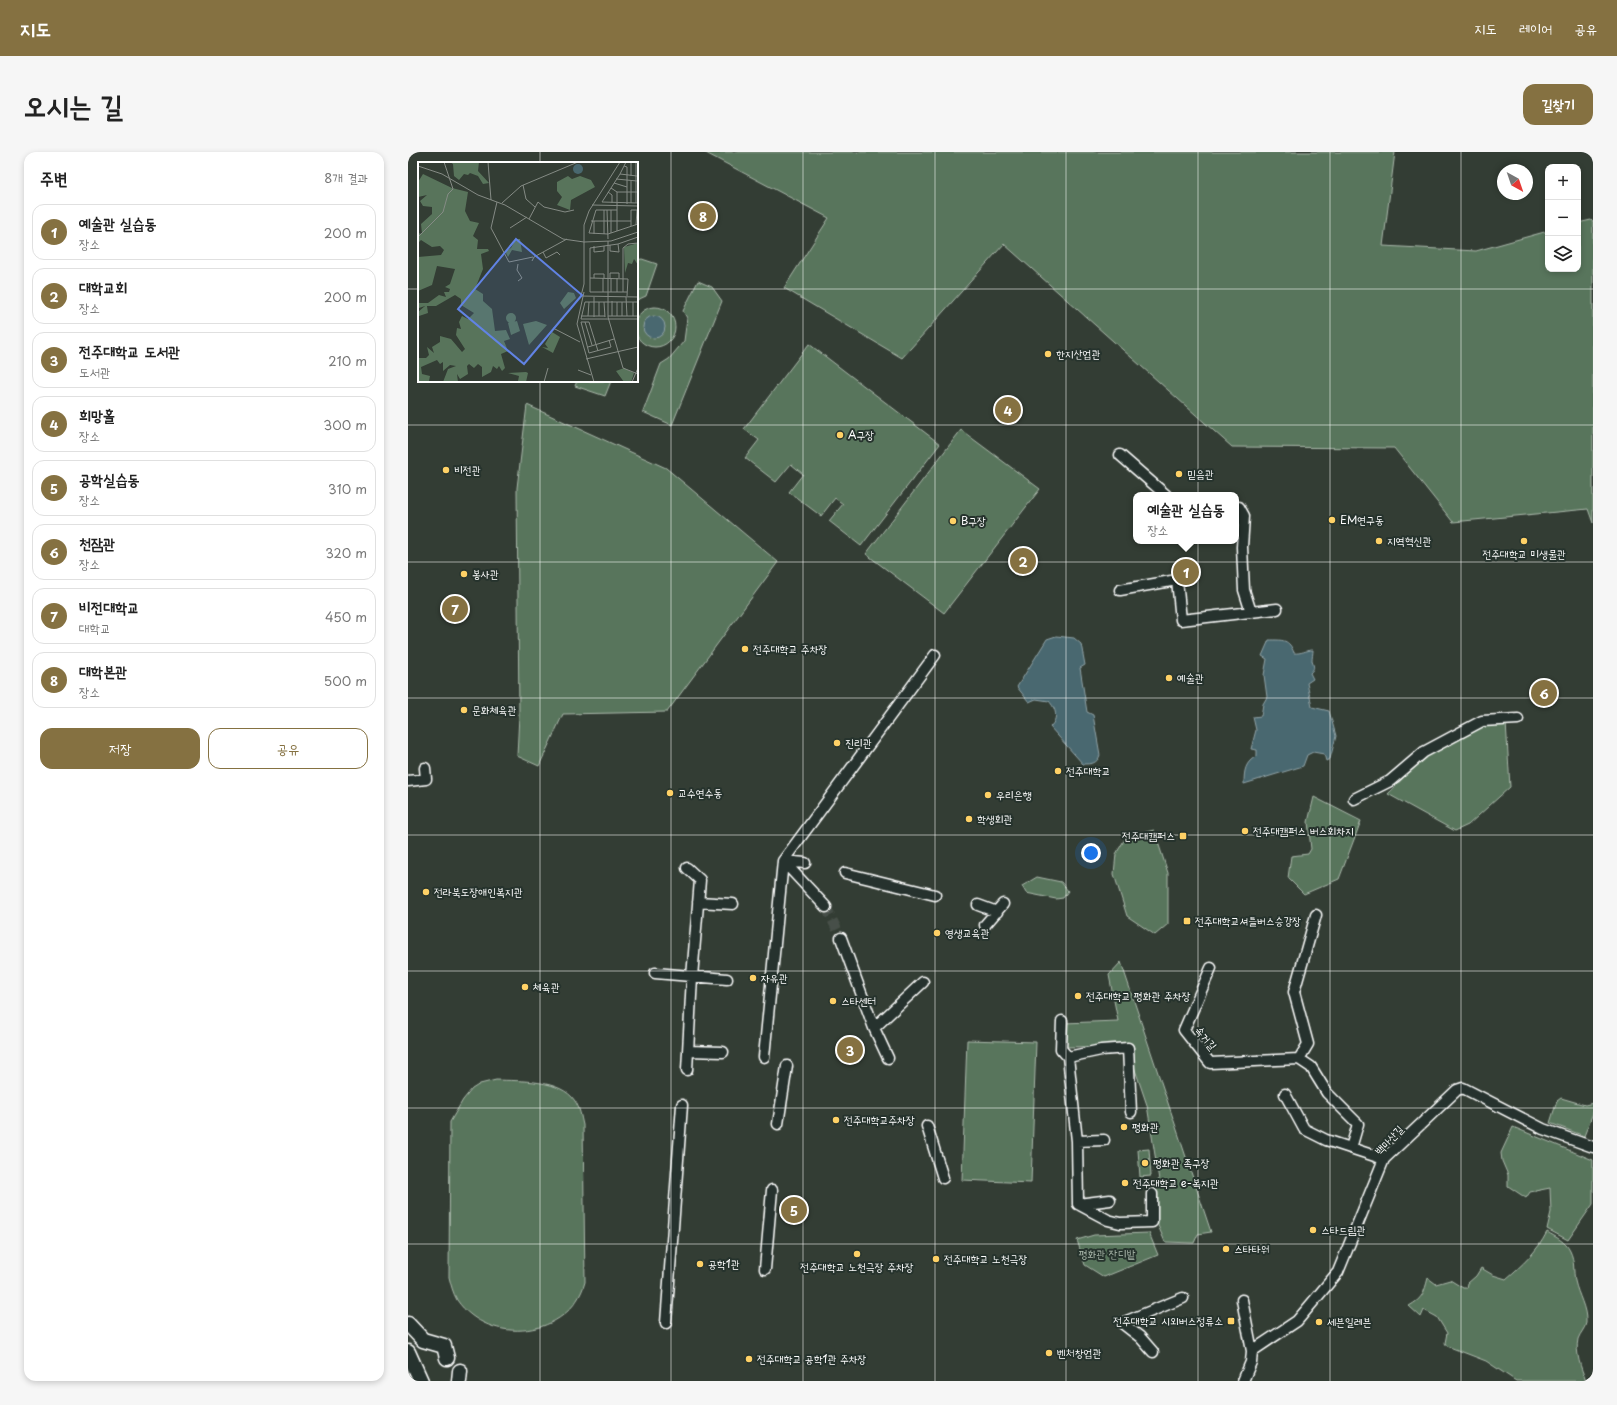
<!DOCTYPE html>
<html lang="ko">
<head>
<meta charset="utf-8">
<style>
	body { margin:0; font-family:"Playpen Sans","Poor Story",sans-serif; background:#f6f6f6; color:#222 }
	.controls { position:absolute; right:12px; top:12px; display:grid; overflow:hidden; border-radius:8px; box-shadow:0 2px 6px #0003 }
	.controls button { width:36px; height:36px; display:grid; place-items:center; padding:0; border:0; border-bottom:1px solid #e0e0e0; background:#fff; color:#222; font:20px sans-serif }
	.compass { position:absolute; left:1089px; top:12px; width:36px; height:36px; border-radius:50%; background:#fff; box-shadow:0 2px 6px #0003; rotate:140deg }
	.you { position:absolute; left:683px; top:701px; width:14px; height:14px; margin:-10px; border:3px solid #fff; border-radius:50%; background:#1a73e8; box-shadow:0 0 0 6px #1a73e833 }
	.badge { display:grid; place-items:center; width:26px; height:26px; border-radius:50%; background:#857141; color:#fff; font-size:13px; font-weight:700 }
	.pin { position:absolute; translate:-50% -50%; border:2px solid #fff; box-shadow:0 1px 4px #0006 }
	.popup { position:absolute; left:725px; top:340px; width:106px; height:52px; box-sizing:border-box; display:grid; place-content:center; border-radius:8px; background:#fff; filter:drop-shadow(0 1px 3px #0005); font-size:13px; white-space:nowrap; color:#767676 }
	.popup b { font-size:15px; color:#222 }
	.popup::after { content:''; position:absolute; left:50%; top:100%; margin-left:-8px; border:8px solid transparent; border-top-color:#fff }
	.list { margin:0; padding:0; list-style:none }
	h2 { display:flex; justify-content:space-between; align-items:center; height:52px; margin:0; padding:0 16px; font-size:17px }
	h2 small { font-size:13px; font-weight:400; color:#767676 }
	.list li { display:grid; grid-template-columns:26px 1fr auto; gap:12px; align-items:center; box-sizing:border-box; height:56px; margin:0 8px 8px; padding:0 8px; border:1px solid #e0e0e0; border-radius:12px }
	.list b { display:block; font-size:15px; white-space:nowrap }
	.list p { margin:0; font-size:13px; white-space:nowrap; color:#767676 }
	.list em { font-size:13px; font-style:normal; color:#767676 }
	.actions { display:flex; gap:8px; padding:12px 16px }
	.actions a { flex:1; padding:9px 0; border:1px solid #857141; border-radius:12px; text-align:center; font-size:14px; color:#857141 }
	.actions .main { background:#857141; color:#fff }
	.icon { flex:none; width:22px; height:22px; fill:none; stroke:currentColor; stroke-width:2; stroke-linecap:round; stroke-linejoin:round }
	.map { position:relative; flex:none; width:1185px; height:1229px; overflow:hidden; border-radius:12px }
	header { display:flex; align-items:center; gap:24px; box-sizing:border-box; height:56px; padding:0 20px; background:#857141; color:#fff }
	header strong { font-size:19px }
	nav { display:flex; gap:22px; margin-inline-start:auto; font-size:14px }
	.intro { display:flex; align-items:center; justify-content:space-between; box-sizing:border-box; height:96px; padding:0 24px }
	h1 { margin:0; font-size:28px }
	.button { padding:10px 18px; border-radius:12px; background:#857141; color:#fff; font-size:14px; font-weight:700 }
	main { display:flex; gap:24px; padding:0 24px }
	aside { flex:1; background:#fff; border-radius:12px; box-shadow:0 2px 6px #0003 }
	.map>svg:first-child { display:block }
	.green { fill:#58745b; stroke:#acbaad }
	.water { fill:#49686f; stroke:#92a4a9 }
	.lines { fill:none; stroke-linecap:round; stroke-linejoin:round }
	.street-tunnel { stroke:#475048; stroke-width:10; stroke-dasharray:10 5; stroke-linecap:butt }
	.street-casing { stroke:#fff; stroke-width:13 }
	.secondary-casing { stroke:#fff; stroke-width:17 }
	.street { stroke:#26332d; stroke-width:10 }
	.secondary { stroke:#26332d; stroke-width:14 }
	.grid { fill:none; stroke:#fff; stroke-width:1; stroke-opacity:0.55 }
	.poi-dot { fill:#ffd166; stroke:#26332d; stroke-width:1.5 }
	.labels { text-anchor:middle; stroke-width:4; stroke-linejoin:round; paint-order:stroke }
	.poi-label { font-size:11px; fill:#fff; stroke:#26332d; text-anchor:start }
	.street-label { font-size:11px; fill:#fff; stroke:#26332d }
	.park-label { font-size:11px; fill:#acbaad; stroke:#26332d }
	.inset-road { fill:none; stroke:#858b85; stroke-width:1 }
	.view { fill:#6183e4; fill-opacity:0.15; stroke:#6183e4; stroke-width:2 }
	.inset-edge { fill:none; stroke:#fff; stroke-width:2 }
</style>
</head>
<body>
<header>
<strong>지도</strong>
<nav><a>지도</a><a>레이어</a><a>공유</a></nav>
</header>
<div class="intro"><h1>오시는 길</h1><a class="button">길찾기</a></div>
<main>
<aside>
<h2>주변<small>8개 결과</small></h2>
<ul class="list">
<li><span class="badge">1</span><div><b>예술관 실습동</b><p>장소</p></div><em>200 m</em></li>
<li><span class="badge">2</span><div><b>대학교회</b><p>장소</p></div><em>200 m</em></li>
<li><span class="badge">3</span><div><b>전주대학교 도서관</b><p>도서관</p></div><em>210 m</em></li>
<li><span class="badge">4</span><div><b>희망홀</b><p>장소</p></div><em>300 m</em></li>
<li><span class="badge">5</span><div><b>공학실습동</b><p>장소</p></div><em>310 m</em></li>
<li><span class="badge">6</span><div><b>천잠관</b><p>장소</p></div><em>320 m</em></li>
<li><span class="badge">7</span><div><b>비전대학교</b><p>대학교</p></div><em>450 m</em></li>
<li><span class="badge">8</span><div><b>대학본관</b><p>장소</p></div><em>500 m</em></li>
</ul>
<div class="actions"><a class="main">저장</a><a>공유</a></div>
</aside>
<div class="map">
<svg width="1185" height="1229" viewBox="0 0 1185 1229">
	<rect width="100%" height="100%" fill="#333d34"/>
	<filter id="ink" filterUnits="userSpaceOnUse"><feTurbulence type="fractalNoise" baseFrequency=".025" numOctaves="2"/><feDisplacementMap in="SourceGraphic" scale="8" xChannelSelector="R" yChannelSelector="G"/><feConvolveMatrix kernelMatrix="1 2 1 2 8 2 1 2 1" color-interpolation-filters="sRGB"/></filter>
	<g filter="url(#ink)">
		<path class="green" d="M 296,0 L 987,0 L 975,94 L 1068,99 L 1140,79 L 1140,117 L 1170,117 L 1170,71 L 1183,68 L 1185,70 L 1185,371 L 1180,357 L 1045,370 L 986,296 L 824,295 L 596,92 L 494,206 L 376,136 L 421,66 Z
			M 234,107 L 249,112 L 238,144 L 229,148 L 229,108 Z
			M 290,129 L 304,135 L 314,149 L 264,273 L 235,260 L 253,212 L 261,207 L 276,189 L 279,166 L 275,159 Z
			M227 175a20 20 0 1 1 40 0a20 20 0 1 1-40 0Z
			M 401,192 L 532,292 L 453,394 L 421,369 L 435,352 L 427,346 L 413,364 L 381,340 L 395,322 L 383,312 L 368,330 L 337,306 L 351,288 L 336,277 Z
			M 169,229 L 203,229 L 197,244 L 167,234 Z
			M 119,253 L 258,316 L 370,410 L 259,560 L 155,562 L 131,614 L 109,604 L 111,563 L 109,336 Z
			M 553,278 L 632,337 L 536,461 L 458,402 Z
			M 1098,570 L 1102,635 L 1060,673 L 1047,679 L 980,642 L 1013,607 L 1076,571 Z
			M 906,645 L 953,669 L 931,727 L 896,742 L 880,726 L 883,704 L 900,702 L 903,697 L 900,670 Z
			M 746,678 L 760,721 L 760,772 L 747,783 L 719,764 L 706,722 L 708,702 L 718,685 Z
			M 629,725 L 653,730 L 660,739 L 655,746 L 648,747 L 618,741 L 614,734 Z
			M 713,810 L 803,1080 L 790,1082 L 786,1091 L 757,1090 L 746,1064 L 746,1031 L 751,1028 L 739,953 L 719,894 L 655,895 L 656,871 L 710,869 L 701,823 Z
			M 559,888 L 628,890 L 623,1031 L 554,1028 Z
			M 88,928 C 111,929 153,927 167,949 C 172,956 173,965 175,973 L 177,1130 C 162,1186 81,1195 49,1148 C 45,1141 43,1133 41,1125 L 42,970 L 55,948 L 64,937 L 72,932 Z
			M 1153,946 L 1177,953 L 1185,951 L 1185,961 L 1176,984 L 1142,971 L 1149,949 Z
			M 1105,975 L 1185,1008 L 1185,1052 L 1160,1088 L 1139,1077 L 1143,1060 L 1142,1036 L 1122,1040 L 1118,1046 L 1100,1034 L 1100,1023 L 1094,1009 L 1093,1001 Z
			M 741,997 L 743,1024 L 732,1025 L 730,998 Z
			M 1139,1080 C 1148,1085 1158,1090 1162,1099 C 1167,1109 1165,1119 1167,1129 C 1170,1143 1179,1156 1178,1171 C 1177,1177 1172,1181 1170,1187 C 1167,1201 1173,1216 1178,1229 L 1108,1229 L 1078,1209 L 1039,1194 L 1037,1191 L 1039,1181 L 1029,1165 L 1016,1158 L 1013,1165 L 1001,1154 C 1015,1146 1016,1141 1020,1126 L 1028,1132 L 1042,1128 L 1055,1136 L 1059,1136 L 1060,1131 L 1068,1124 L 1073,1116 L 1085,1123 L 1098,1127 C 1114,1113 1129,1100 1139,1080 Z
			M 741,1081 L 750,1103 L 696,1125 L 677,1113 L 669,1088 L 686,1083 Z"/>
		<path class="water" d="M235 175a11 11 0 1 1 22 0a11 11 0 1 1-22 0Z
			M 648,484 L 666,486 L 673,492 L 677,513 L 672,516 L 679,560 L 685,563 L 692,603 C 689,612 683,612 675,612 L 642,575 C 651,566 648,557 641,549 L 628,547 L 621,550 L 609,535 L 639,487 Z
			M 861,488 C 875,488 881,487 886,501 C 893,502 898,498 905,498 C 905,501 904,506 904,509 C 906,515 907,516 902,521 L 905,527 L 899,531 L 904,555 L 921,559 L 928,584 L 922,607 L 918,609 L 916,602 L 905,600 L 899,603 L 895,614 L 836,632 C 836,619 837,610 849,604 L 849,598 L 843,597 L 848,578 L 845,565 L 853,564 L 855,552 L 859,545 L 856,523 L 859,507 L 854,504 Z"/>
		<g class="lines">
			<path class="street-tunnel" d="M 418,755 L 433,786"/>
			<defs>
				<path id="street" d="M 712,303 L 758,343
					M 828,355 L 831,355 L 836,364 L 834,395 L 836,438 L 843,460
					M 712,438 L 769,428 L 773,468 L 869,457
					M 0,629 L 18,627 L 17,616
					M 946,647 L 982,629 L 1016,600 L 1074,569 L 1110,567
					M 375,709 L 418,755
					M 375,709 L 397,711
					M 437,721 L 527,743
					M 290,750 L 325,752
					M 570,753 L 589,760
					M 577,773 L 595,752
					M 433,786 L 466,876 L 480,906
					M 803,816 L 776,878 L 802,911 L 891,907 L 903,915 L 919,941 L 950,972 L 943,996
					M 247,821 L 319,827
					M 654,869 L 653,897 L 660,905 L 669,989 L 670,1052
					M 466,876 L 515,830
					M 280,899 L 315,900
					M 356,905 L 375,709 L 527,503
					M 660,905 L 693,898 L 720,896 L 723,960
					M 891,907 L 900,892 L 886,840 L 908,763
					M 279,918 L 284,825 L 292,728 L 279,716
					M 877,942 L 896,977 L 918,988 L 976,1007
					M 370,972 L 379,914
					M 519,974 L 535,1026
					M 669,989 L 696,988
					M 670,1052 L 700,1068 L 712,1071 L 744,1070 L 744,1042
					M 670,1052 L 702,1048
					M 357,1117 L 364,1038
					M 834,1148 L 844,1199 L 843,1210 L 835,1229
					M 258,1171 L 274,953
					M 844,1199 L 889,1169 L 930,1120 L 976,1007 L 1049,938 L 1055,936 L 1135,977 L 1185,995
					M 745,1200 L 732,1185 L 714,1171 L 775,1146"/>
				<path id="secondary" d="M 0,1172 L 15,1188 L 36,1194 L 39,1206
					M 0,1200 L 13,1229
					M 51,1229 L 52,1219"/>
			</defs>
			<use href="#street" class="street-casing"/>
			<use href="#secondary" class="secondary-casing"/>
			<use href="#street" class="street"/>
			<use href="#secondary" class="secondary"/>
		</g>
	</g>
	<path class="grid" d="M 132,0 L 132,11M 263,0 L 263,1229M 395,0 L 395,1229M 527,0 L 527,1229M 658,0 L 658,1229M 790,0 L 790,1229M 922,0 L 922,1229M 1053,0 L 1053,1229M 0,137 L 11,137M 229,137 L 1185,137M 132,229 L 132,1229M 0,273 L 1185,273M 0,410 L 1185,410M 0,546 L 1185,546M 0,683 L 1185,683M 0,819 L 1185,819M 0,956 L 1185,956M 0,1092 L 1185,1092"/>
	<g class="poi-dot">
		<circle cx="640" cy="202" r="4"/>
		<circle cx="432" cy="283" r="4"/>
		<circle cx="38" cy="318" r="4"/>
		<circle cx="771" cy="322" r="4"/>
		<circle cx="924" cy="368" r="4"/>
		<circle cx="545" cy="369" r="4"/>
		<circle cx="971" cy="389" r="4"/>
		<circle cx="1116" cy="389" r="4"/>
		<circle cx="56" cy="422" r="4"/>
		<circle cx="337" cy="497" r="4"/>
		<circle cx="761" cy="526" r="4"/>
		<circle cx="56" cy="558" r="4"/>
		<circle cx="429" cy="591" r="4"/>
		<circle cx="650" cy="619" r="4"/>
		<circle cx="262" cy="641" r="4"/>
		<circle cx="580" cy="643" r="4"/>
		<circle cx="561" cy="667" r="4"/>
		<circle cx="837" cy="679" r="4"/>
		<rect x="771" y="680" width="8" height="8" rx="2"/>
		<circle cx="18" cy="740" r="4"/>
		<rect x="775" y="765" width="8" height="8" rx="2"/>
		<circle cx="529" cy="781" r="4"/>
		<circle cx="345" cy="826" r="4"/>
		<circle cx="117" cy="835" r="4"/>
		<circle cx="670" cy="844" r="4"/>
		<circle cx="425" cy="849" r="4"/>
		<circle cx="428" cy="968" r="4"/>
		<circle cx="716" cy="975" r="4"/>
		<circle cx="737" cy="1011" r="4"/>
		<circle cx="717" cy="1031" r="4"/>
		<circle cx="905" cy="1078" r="4"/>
		<circle cx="818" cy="1097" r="4"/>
		<circle cx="449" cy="1102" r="4"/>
		<circle cx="528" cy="1107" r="4"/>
		<circle cx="292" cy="1112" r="4"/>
		<rect x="819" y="1165" width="8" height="8" rx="2"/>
		<circle cx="911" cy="1170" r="4"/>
		<circle cx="641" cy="1201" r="4"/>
		<circle cx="341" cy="1207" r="4"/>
	</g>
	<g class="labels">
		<g class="poi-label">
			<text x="648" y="206">한지산업관</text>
			<text x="440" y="287">A구장</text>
			<text x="46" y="322">비전관</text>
			<text x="779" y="326">믿음관</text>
			<text x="932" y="372">EM연구동</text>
			<text x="553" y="373">B구장</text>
			<text x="979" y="393">지역혁신관</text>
			<text x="1116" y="406" text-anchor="middle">전주대학교 미생물관</text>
			<text x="64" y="426">봉사관</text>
			<text x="345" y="501">전주대학교 주차장</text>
			<text x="769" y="530">예술관</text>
			<text x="64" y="562">문화체육관</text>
			<text x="437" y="595">진리관</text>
			<text x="658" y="623">전주대학교</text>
			<text x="270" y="645">교수연수동</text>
			<text x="588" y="647">우리은행</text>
			<text x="569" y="671">학생회관</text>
			<text x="845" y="683">전주대캠퍼스 버스회차지</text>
			<text x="767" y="688" text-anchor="end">전주대캠퍼스</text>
			<text x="26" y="744">전라북도장애인복지관</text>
			<text x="787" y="773">전주대학교셔틀버스승강장</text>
			<text x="537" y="785">영생교육관</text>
			<text x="353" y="830">자유관</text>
			<text x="125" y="839">체육관</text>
			<text x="678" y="848">전주대학교 평화관 주차장</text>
			<text x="433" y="853">스타센터</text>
			<text x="436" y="972">전주대학교주차장</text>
			<text x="724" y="979">평화관</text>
			<text x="745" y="1015">평화관 족구장</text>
			<text x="725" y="1035">전주대학교 e-복지관</text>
			<text x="913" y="1082">스타드림관</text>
			<text x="826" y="1101">스타타워</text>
			<text x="536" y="1111">전주대학교 노천극장</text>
			<text x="300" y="1116">공학1관</text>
			<text x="449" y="1119" text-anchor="middle">전주대학교 노천극장 주차장</text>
			<text x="815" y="1173" text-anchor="end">전주대학교 시외버스정류소</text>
			<text x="919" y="1174">세븐일레븐</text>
			<text x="649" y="1205">벤처창업관</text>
			<text x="349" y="1211">전주대학교 공학1관 주차장</text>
		</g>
		<g class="street-label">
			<text transform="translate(798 886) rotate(51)" y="4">속거길</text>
			<text transform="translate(981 988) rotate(-47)" y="4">백마산길</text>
		</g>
		<g class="park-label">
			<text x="699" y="1106">평화관 잔디밭</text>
		</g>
	</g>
	<g transform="translate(10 10)">
		<rect width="220" height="220" fill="#333d34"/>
		<path d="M 32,0 L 61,0 L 60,9 L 71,21 L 65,22 L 60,14 L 52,11 L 50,13 L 46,12 L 41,18 L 36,14 L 35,2 ZM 5,12 L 34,26 L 50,30 L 47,49 L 52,59 L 61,61 L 55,74 L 60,78 L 59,87 L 70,87 L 71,89 L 63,92 L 65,107 L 57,127 L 65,132 L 65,139 L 74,147 L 77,169 L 88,168 L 92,177 L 86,179 L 90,189 L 83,192 L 87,206 L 84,209 L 81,204 L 79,207 L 75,204 L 73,210 L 64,215 L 64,205 L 60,202 L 56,206 L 51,202 L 49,204 L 50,212 L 42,217 L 39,212 L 40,220 L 25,220 L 30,207 L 38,204 L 32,203 L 25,209 L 25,200 L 22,202 L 19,198 L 3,205 L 4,212 L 12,214 L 11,219 L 0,220 L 0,196 L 8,196 L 11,193 L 9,185 L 16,191 L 14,185 L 22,180 L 22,174 L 33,177 L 44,190 L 47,187 L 38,173 L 39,166 L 43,167 L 41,160 L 44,154 L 50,157 L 56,151 L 43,143 L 43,137 L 37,133 L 18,144 L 9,144 L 10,151 L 1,154 L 0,150 L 7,144 L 1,146 L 0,141 L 10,141 L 21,133 L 28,135 L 26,130 L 31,130 L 32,127 L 27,125 L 32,122 L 37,107 L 19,104 L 14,123 L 0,129 L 0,95 L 23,93 L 26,88 L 22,84 L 14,85 L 3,78 L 0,81 L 0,71 L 4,72 L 3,62 L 14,52 L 14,45 L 5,44 L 2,39 L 9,33 L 0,35 L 0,20 ZM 150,14 L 154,17 L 162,14 L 173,18 L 177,25 L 153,38 L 152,48 L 139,43 L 144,35 L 139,29 L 139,20 ZM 98,77 L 102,77 L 104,90 L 94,88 L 90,95 L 87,89 L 93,86 ZM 220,81 L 220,103 L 216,97 L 214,102 L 210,101 L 207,111 L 206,85 ZM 150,130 L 156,131 L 158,136 L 146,147 L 142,141 ZM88 156a5 5 0 1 1 10 0a5 5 0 1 1-10 0ZM 99,159 L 102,169 L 93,173 L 90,161 ZM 118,159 L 129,163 L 111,183 L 105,162 ZM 134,170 L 142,175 L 135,191 L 124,185 L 130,186 L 127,182 ZM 206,206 L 216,211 L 213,220 L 206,220 L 198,209 ZM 108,210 L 110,211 L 108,220 L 100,219 L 101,214 L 90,211 Z" fill="#58745b"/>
		<path d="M155 7a5 5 0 1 1 10 0a5 5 0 1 1-10 0Z" fill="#49686f"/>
		<path class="inset-road" d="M 70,0 L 73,38M 202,0 L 171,49 L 166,63 L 166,80 L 193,79 L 220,70M 208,0 L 202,12 L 219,14M 213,0 L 213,14M 218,0 L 218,41M 0,4 L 24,12 L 60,33 L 87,43 L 145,77 L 166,80 L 166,122 L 163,134 L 220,135M 206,4 L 209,5 L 209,42M 202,12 L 184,40 L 220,41M 198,17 L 219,19M 196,21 L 209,25M 105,23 L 108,37 L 117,45M 193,26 L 199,30 L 220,30M 190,30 L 194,33 L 194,41M 79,40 L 73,66 L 91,100 L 115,95M 84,41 L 103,24 L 160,0M 213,41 L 213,19M 174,43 L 220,44M 186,48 L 186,72M 189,48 L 190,77M 199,48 L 178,48 L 171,71 L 190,72 L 220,62M 111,57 L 120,40 L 126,45 L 147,50 L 156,48M 173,59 L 213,59M 176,59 L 176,72M 218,63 L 219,48M 213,64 L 213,48 L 220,48M 92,66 L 109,55M 199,69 L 199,30M 193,71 L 193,48M 0,75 L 25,50 L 30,32 L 35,27 L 26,0M 190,79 L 190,155 L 205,206 L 220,212M 192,83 L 192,89 L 201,90 L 200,82M 176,84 L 176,90 L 186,89 L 186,84M 125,90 L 128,96 L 139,90 L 142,93M 114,99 L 116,95 L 149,77M 172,116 L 210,117 L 209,134M 176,116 L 176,112 L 186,112 L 186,116M 185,116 L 185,130M 192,116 L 192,111 L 201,111 L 201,116M 193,116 L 193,130M 199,116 L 199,130M 100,119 L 104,116 L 99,108 L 100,102M 166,130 L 159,162 L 176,220M 205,130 L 205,86 L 210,82 L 220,81M 209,130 L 172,130 L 172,86 L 200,82 L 220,75M 176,135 L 176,155M 208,135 L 209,154M 181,140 L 181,154M 186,140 L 187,155M 199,140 L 199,154M 204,140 L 204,154M 215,140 L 215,154M 163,154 L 187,154M 170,154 L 171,140M 190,154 L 220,154M 194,154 L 194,139M 163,157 L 167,140 L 220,140M 163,157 L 220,157M 167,160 L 174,183M 171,160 L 163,160 L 171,191 L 193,185 L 191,178M 171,160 L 180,189M 135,166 L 162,180M 170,185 L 196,177M 168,197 L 220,185M 160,208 L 173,213M 126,220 L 130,206M 214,220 L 220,206"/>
		<path class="view" d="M 98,77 L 164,133 L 106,202 L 40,147 Z"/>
		<rect width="220" height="220" class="inset-edge"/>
	</g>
</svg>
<div class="controls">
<button>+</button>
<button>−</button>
<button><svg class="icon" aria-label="layers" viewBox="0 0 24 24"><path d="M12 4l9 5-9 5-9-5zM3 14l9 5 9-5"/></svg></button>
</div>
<svg class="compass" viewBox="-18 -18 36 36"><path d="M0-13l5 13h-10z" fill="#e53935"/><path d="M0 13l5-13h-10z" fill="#767676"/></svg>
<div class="you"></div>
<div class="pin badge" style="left:778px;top:420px">1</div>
<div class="popup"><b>예술관 실습동</b>장소</div>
<div class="pin badge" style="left:615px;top:409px">2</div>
<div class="pin badge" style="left:442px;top:898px">3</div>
<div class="pin badge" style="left:600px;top:258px">4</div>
<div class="pin badge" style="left:386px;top:1058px">5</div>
<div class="pin badge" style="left:1136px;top:541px">6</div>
<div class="pin badge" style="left:47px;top:457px">7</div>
<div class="pin badge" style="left:295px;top:64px">8</div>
</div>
</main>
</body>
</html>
